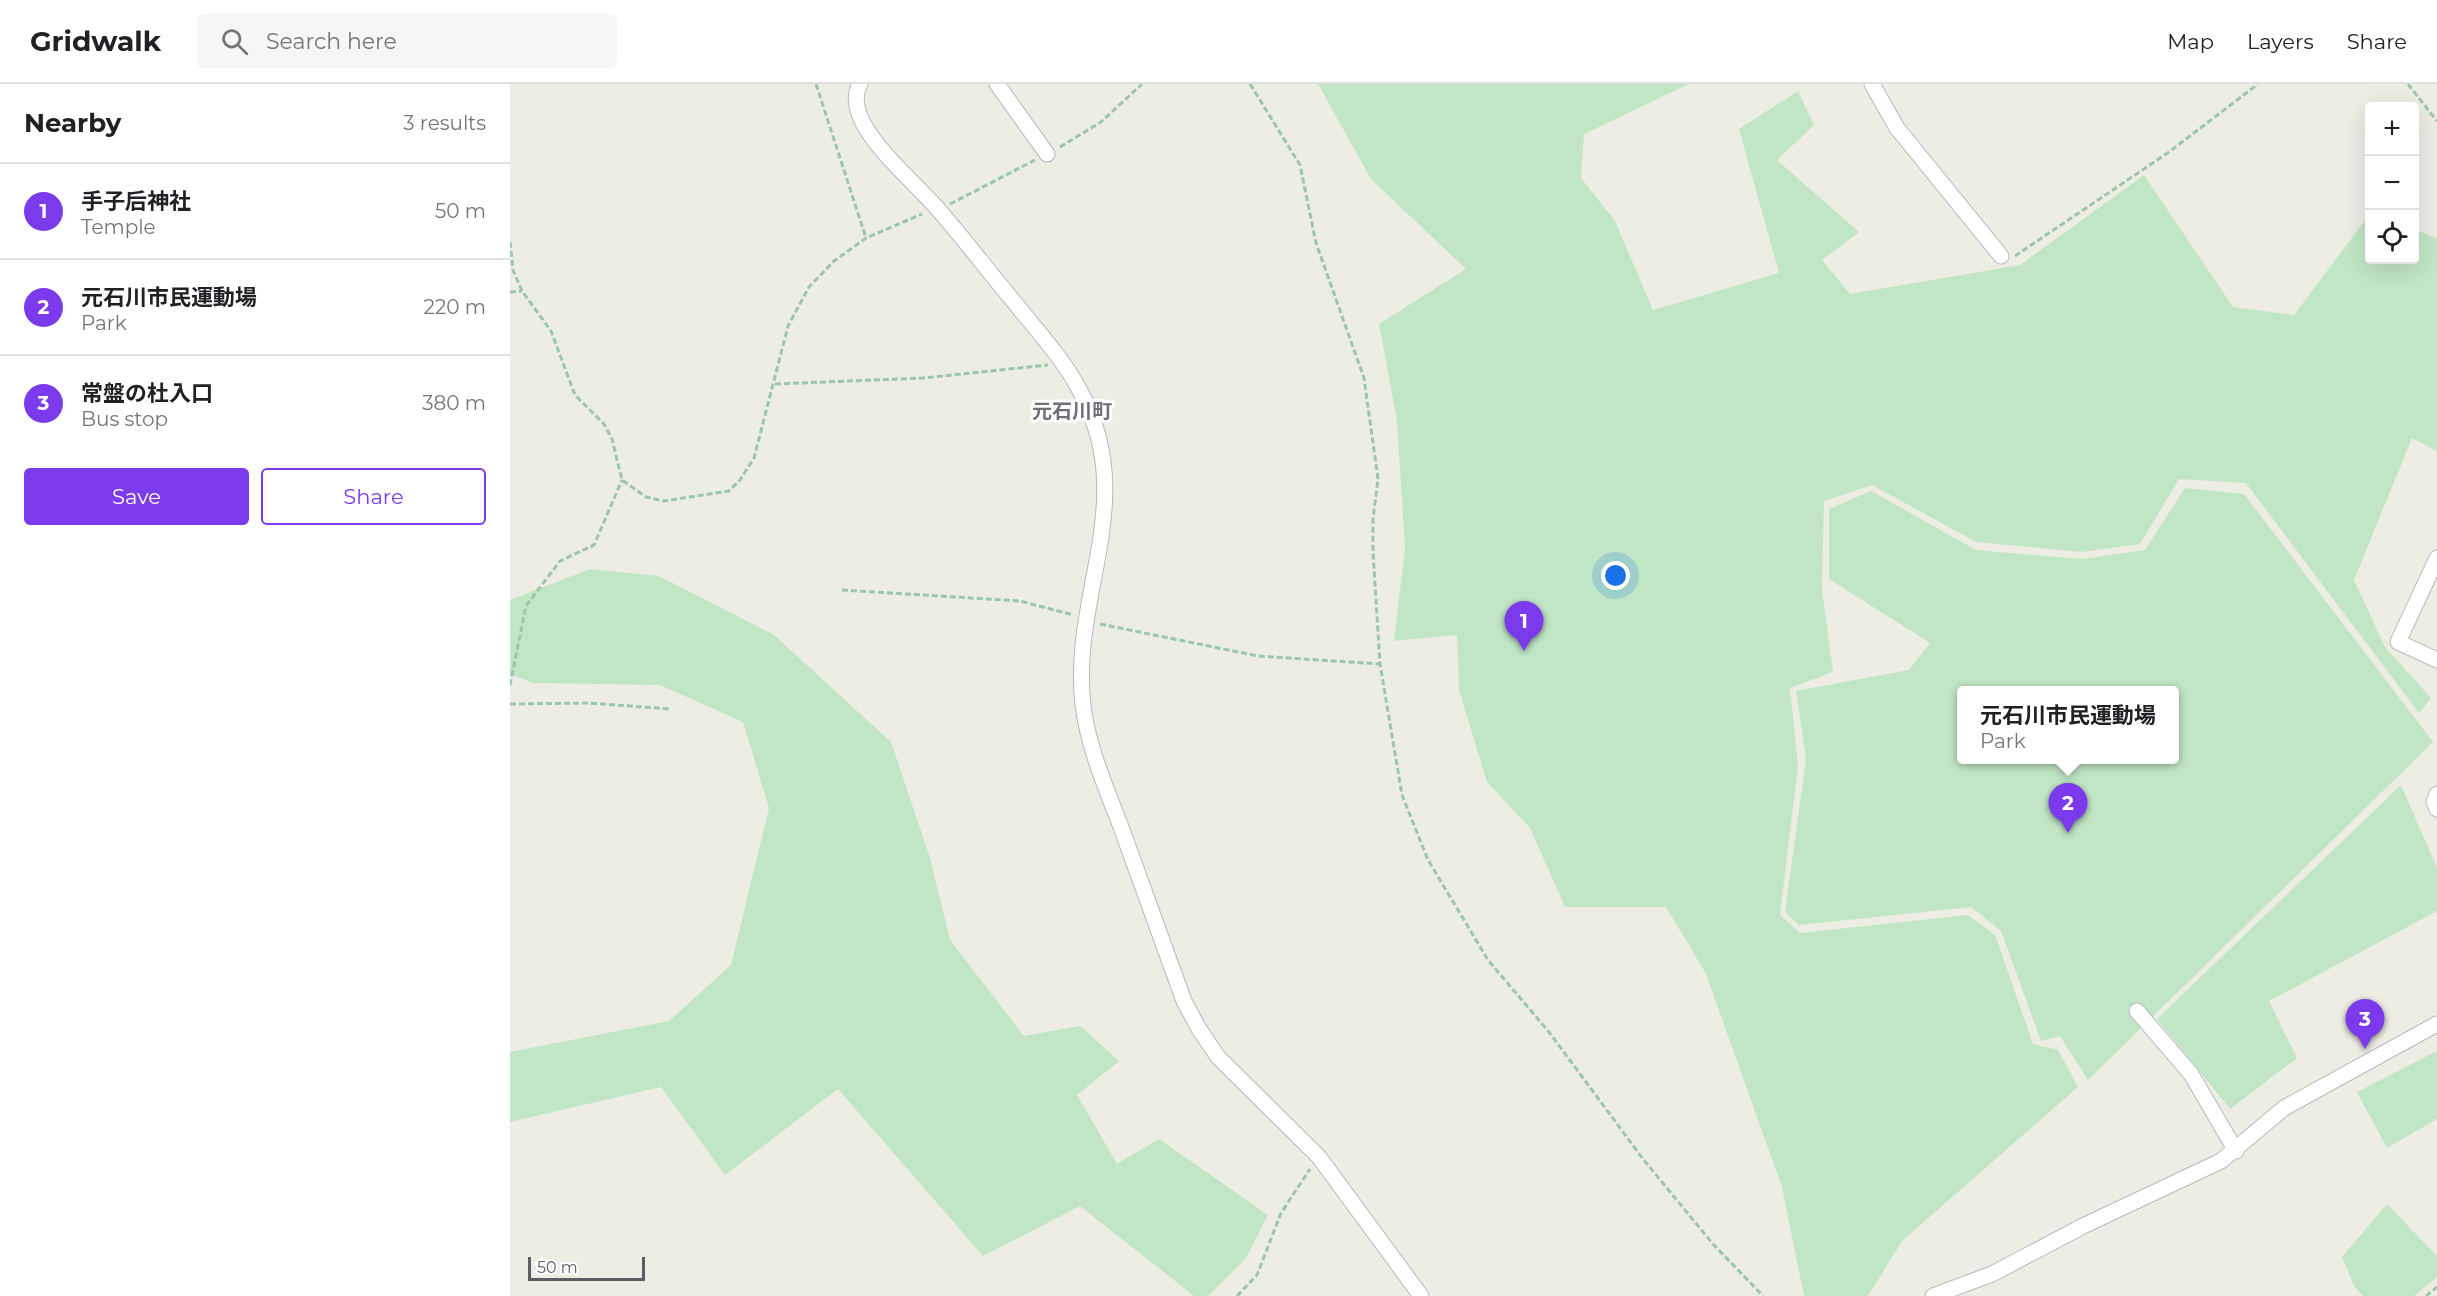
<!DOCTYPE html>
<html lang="en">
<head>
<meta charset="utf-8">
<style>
	body { margin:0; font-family:Montserrat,"Noto Sans JP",sans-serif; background:#f6f6f6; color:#202124 }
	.controls { position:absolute; right:18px; top:18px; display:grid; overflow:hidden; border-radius:6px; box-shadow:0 6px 24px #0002 }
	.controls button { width:54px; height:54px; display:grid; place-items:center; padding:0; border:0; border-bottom:2px solid #e0e0e0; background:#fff; color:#202124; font:30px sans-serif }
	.scale { position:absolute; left:18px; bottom:15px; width:117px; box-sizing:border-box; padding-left:6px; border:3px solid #5c5e64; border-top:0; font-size:16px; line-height:21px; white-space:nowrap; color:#5c5e64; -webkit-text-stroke:4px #fff; paint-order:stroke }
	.you { position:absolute; left:1106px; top:492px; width:21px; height:21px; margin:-15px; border:4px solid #fff; border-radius:50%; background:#1a73e8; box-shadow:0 0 0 9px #1a73e833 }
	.badge { display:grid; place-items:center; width:39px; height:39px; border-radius:50%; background:#7c3aed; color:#fff; font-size:20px; font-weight:700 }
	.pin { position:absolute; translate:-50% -50px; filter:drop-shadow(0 2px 3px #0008) }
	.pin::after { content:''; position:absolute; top:32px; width:21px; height:18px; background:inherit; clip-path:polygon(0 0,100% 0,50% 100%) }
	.popup { position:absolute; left:1447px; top:602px; width:222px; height:78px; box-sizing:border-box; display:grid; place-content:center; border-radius:6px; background:#fff; filter:drop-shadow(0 2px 4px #0005); font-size:20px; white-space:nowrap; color:#757577 }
	.popup b { font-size:22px; color:#202124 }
	.popup::after { content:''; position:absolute; left:50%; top:100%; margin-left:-12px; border:12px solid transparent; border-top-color:#fff }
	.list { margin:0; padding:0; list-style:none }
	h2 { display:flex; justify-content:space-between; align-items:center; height:78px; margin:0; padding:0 24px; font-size:26px }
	h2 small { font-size:20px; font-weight:400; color:#757577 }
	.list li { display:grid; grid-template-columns:39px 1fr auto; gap:18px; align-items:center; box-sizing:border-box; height:96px; padding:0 24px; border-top:2px solid #e0e0e0 }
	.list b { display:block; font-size:22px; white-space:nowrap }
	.list p { margin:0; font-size:20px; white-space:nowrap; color:#757577 }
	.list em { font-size:20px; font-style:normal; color:#757577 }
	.actions { display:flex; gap:12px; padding:18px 24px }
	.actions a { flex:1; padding:14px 0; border:2px solid #7c3aed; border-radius:6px; text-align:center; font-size:21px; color:#7c3aed }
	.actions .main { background:#7c3aed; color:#fff }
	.icon { flex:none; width:33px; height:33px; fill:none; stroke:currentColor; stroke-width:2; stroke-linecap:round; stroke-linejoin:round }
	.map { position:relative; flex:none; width:1927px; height:1212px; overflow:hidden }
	header { display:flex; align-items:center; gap:36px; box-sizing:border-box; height:84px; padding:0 30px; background:#fff; border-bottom:2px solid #e0e0e0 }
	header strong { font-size:28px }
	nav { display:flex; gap:33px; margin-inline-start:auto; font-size:21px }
	.search { width:420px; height:54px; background:#f6f6f6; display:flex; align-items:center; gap:15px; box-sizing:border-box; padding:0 21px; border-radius:6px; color:#757577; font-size:22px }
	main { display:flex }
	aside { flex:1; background:#fff }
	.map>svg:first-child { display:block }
	.green { fill:#c0e6c5; fill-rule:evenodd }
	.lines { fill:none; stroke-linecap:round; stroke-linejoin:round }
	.minor-casing { stroke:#b6b8be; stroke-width:17 }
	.path { stroke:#99c7ab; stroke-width:3; stroke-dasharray:6 3; stroke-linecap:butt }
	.minor { stroke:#fff; stroke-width:15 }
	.labels { text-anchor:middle; stroke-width:6; stroke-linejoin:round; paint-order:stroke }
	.quarter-label { font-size:20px; font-weight:bold; fill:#6d7076; stroke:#fff }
</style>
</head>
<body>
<header>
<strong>Gridwalk</strong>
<div class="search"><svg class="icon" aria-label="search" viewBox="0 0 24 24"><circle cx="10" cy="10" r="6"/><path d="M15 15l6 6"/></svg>Search here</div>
<nav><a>Map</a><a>Layers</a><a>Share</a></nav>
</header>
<main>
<aside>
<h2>Nearby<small>3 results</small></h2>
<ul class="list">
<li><span class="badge">1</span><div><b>手子后神社</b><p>Temple</p></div><em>50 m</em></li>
<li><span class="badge">2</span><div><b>元石川市民運動場</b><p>Park</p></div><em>220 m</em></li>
<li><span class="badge">3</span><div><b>常盤の杜入口</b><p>Bus stop</p></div><em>380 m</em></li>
</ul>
<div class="actions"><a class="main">Save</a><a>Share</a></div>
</aside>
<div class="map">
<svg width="1927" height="1212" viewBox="0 0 1927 1212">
	<rect width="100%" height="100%" fill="#eeede4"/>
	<path class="green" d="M 808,0 L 1179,0 L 1074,50 L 1071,94 L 1105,137 L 1143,226 L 1269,189 L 1229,45 L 1288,7 L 1304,41 L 1267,76 L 1349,148 L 1312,176 L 1340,210 L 1510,181 L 1634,91 L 1723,223 L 1784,231 L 1859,131 L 1860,176 L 1904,176 L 1905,146 L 1927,154 L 1927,367 L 1902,354 L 1844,496 L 1875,563 L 1921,614 L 1909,629 L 1736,399 L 1669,395 L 1630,460 L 1572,468 L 1466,458 L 1362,401 L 1314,417 L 1312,506 L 1323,588 L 1280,604 L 1288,682 L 1270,831 L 1290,849 L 1458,831 L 1485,851 L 1523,960 L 1548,966 L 1568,1003 L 1392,1157 L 1358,1212 L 1294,1212 L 1272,1103 L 1196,890 L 1156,823 L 1055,823 L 1020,744 L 977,698 L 949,606 L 947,551 L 884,557 L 895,464 L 887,336 L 869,240 L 956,185 L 861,95 Z
		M 1675,404 L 1734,410 L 1923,658 L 1578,996 L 1550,952 L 1531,957 L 1491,847 L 1461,823 L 1289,841 L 1275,828 L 1296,675 L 1286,607 L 1399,586 L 1420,559 L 1319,495 L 1319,425 L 1361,407 L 1466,466 L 1573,475 L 1635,466 ZM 1452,606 L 1664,606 L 1664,676 L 1452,676 Z
		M 80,485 L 149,492 L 264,551 L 381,658 L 420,774 L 440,856 L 514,952 L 570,942 L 609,977 L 567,1011 L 607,1080 L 649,1055 L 758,1131 L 736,1174 L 698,1212 L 684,1212 L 570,1122 L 473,1172 L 328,1005 L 215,1091 L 151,1003 L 0,1038 L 0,968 L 159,937 L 221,881 L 259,724 L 233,638 L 150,601 L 23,599 L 0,590 L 0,516 Z
		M 1891,701 L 1927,784 L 1927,827 L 1759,917 L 1787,974 L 1720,1025 L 1647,935 Z
		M 1927,967 L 1927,1035 L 1877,1064 L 1847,1008 Z
		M 1877,1120 L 1927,1172 L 1927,1193 L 1904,1212 L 1853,1212 L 1844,1202 L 1832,1173 Z"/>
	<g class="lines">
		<defs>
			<path id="minor" d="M 350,0 C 343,12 347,27 353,39 C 369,69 404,98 427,124 C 454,155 479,188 505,219 C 527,247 552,273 569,305 C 631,416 560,510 573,621 C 578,663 596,704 611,743 C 632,801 653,859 674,917 L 689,945 L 708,973 L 809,1073 L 911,1212
				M 487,0 L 537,70
				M 1362,0 L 1387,44 L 1491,172
				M 1927,474 L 1888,558 L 1927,576
				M 1927,710 L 1924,718 L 1927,725
				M 1627,927 L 1681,990 L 1726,1067
				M 1423,1212 L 1482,1190 L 1573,1142 L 1711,1077 L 1774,1024 L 1927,940"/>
		</defs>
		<use href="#minor" class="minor-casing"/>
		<path class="path" d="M 306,0 L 356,154
			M 740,0 L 790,81 L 806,159 L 854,294 L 868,395 L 863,435 L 863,468 L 870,580 L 892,711 L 918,776 L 978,876 L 1039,948 L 1133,1075 L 1203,1160 L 1253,1212
			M 1898,0 L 1927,37
			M 550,63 L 591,38 L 632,0
			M 440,120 L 525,76
			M 0,158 L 3,186 L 12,207 L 41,247 L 65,311 L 94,340 L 102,355 L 112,396 L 136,413 L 154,417 L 219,407 L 230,396 L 244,374 L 278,242 L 299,203 L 324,177 L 356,154 L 412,130
			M 1505,172 L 1659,68 L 1748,0
			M 0,208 L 12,207
			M 265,300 L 413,294 L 538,281
			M 332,506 L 510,517 L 564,531
			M 590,540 L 748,572 L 870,580
			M 0,601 L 16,522 L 50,477 L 84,461 L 112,396
			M 0,620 L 79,619 L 160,625
			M 727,1212 L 747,1191 L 771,1129 L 800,1085
			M 1916,1212 L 1927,1203"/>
		<use href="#minor" class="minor"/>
	</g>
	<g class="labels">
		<g class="quarter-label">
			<text x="562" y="334">元石川町</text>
		</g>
	</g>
</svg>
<div class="controls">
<button>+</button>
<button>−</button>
<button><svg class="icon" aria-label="locate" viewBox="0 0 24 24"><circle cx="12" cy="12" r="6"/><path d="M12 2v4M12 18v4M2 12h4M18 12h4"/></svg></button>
</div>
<div class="scale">50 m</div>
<div class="you"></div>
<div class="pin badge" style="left:1014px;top:567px">1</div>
<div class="pin badge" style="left:1558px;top:749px">2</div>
<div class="popup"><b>元石川市民運動場</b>Park</div>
<div class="pin badge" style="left:1855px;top:965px">3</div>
</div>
</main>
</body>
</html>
